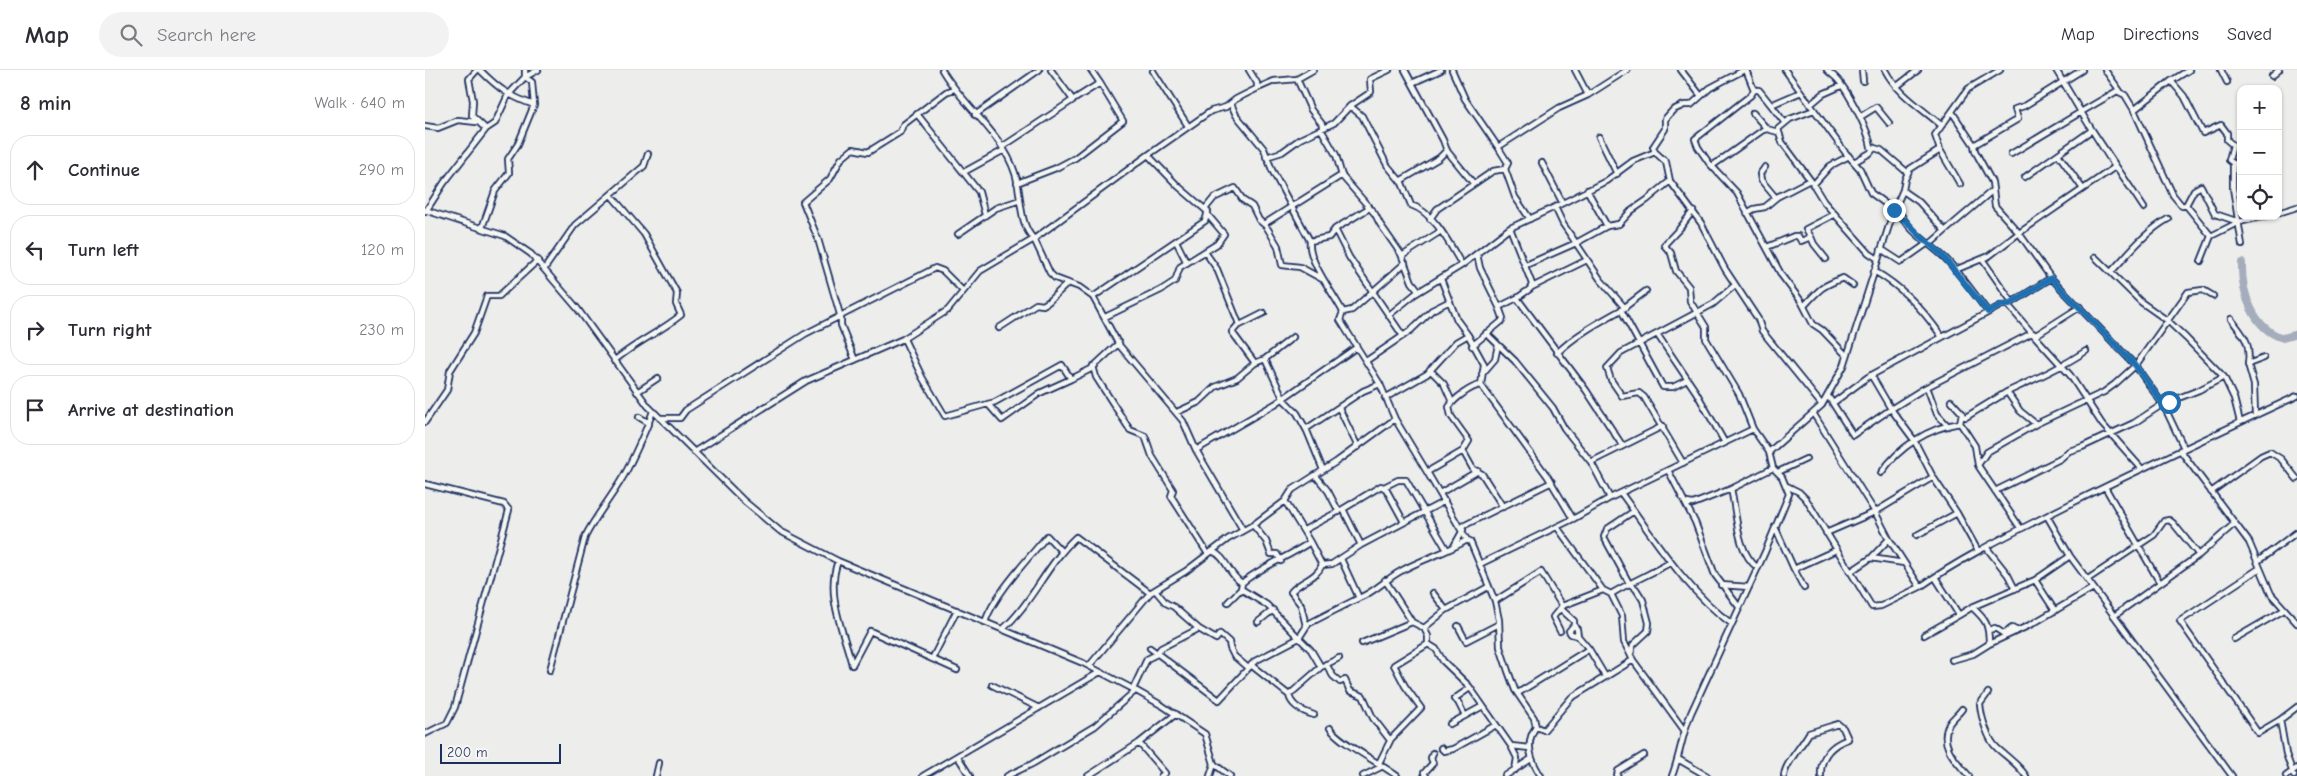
<!DOCTYPE html>
<html lang="en">
<head>
<meta charset="utf-8">
<style>
	body { margin:0; font-family:"Comic Neue",sans-serif; background:#f2f2f3; color:#2b2b33 }
	.controls { position:absolute; right:15px; top:15px; display:grid; overflow:hidden; border-radius:10px; box-shadow:0 1px 4px #0004 }
	.controls button { width:45px; height:45px; display:grid; place-items:center; padding:0; border:0; border-bottom:1px solid #e1e1e2; background:#fff; color:#2b2b33; font:25px sans-serif }
	.scale { position:absolute; left:15px; bottom:12px; width:121px; box-sizing:border-box; padding-left:5px; border:2px solid #1b2f5e; border-top:0; font-size:14px; line-height:18px; white-space:nowrap; color:#1b2f5e; -webkit-text-stroke:4px #f6f6f2; paint-order:stroke }
	.stop { position:absolute; width:15px; height:15px; margin:-11px; border:4px solid #1f6fb2; border-radius:50%; background:#fff }
	.stop.end { background:#1f6fb2; border-color:#fff; box-shadow:0 1px 5px #0008 }
	.list { margin:0; padding:0; list-style:none }
	h2 { display:flex; justify-content:space-between; align-items:center; height:65px; margin:0; padding:0 20px; font-size:21px }
	h2 small { font-size:16px; font-weight:400; color:#7c7c81 }
	.list li { display:grid; grid-template-columns:32px 1fr auto; gap:15px; align-items:center; box-sizing:border-box; height:70px; margin:0 10px 10px; padding:0 10px; border:1px solid #e1e1e2; border-radius:20px }
	.list b { display:block; font-size:19px; white-space:nowrap }
	.list em { font-size:16px; font-style:normal; color:#7c7c81 }
	.icon { flex:none; width:28px; height:28px; fill:none; stroke:currentColor; stroke-width:2; stroke-linecap:round; stroke-linejoin:round }
	.map { position:relative; flex:none; width:1872px; height:706px; overflow:hidden }
	header { display:flex; align-items:center; gap:30px; box-sizing:border-box; height:70px; padding:0 25px; background:#fff; border-bottom:1px solid #e1e1e2 }
	header strong { font-size:24px }
	nav { display:flex; gap:28px; margin-inline-start:auto; font-size:18px }
	.search { width:350px; height:45px; background:#f2f2f3; display:flex; align-items:center; gap:12px; box-sizing:border-box; padding:0 18px; border-radius:28px; color:#7c7c81; font-size:19px }
	main { display:flex }
	aside { flex:1; background:#fff }
	.map>svg:first-child { display:block }
	.lines { fill:none; stroke-linecap:round; stroke-linejoin:round }
	.river { stroke:#a5acbc; stroke-width:8 }
	.minor-casing { stroke:#1b2f5e; stroke-width:8 }
	.minor { stroke:#f6f6f2; stroke-width:4.5 }
	.route { stroke:#1f6fb2; stroke-width:6 }
</style>
</head>
<body>
<header>
<strong>Map</strong>
<div class="search"><svg class="icon" aria-label="search" viewBox="0 0 24 24"><circle cx="10" cy="10" r="6"/><path d="M15 15l6 6"/></svg>Search here</div>
<nav><a>Map</a><a>Directions</a><a>Saved</a></nav>
</header>
<main>
<aside>
<h2>8 min<small>Walk · 640 m</small></h2>
<ul class="list">
<li><svg class="icon" aria-label="ahead" viewBox="0 0 24 24"><path d="M12 20V5M6 11l6-6 6 6"/></svg><div><b>Continue</b></div><em>290 m</em></li>
<li><svg class="icon" aria-label="left" viewBox="0 0 24 24"><path d="M17 20v-9H6M10 6l-5 5 5 5"/></svg><div><b>Turn left</b></div><em>120 m</em></li>
<li><svg class="icon" aria-label="right" viewBox="0 0 24 24"><path d="M7 20v-9h11M14 6l5 5-5 5"/></svg><div><b>Turn right</b></div><em>230 m</em></li>
<li><svg class="icon" aria-label="arrive" viewBox="0 0 24 24"><path d="M6 21V4h12l-3 4 3 4H6"/></svg><div><b>Arrive at destination</b></div></li>
</ul>
</aside>
<div class="map">
<svg width="1872" height="706" viewBox="0 0 1872 706">
	<rect width="100%" height="100%" fill="#edeeec"/>
	<filter id="ink" filterUnits="userSpaceOnUse"><feTurbulence type="fractalNoise" baseFrequency=".02" numOctaves="2"/><feDisplacementMap in="SourceGraphic" scale="10" xChannelSelector="R" yChannelSelector="G"/><feConvolveMatrix kernelMatrix="1 2 1 2 8 2 1 2 1" color-interpolation-filters="sRGB"/></filter>
	<g filter="url(#ink)">
		<g class="lines">
			<path class="river" d="M 1817,193 C 1816,222 1828,259 1858,268 L 1872,264"/>
			<defs>
				<path id="minor" d="M 52,0 L 44,9 L 48,31 L 47,46 L 61,59 L 70,53 L 83,25 L 100,7 L 100,0
					M 55,0 C 74,19 84,26 109,35 L 93,74 L 83,89 L 84,103 L 70,121 L 57,158
					M 517,0 C 538,36 577,63 590,103 C 597,123 593,154 609,169 L 625,203 L 630,208 L 654,217 L 668,227 L 694,275 L 758,351 L 771,380 L 818,460
					M 666,0 L 675,13
					M 824,0 L 832,13 L 832,18
					M 980,0 L 987,13 L 1016,0
					M 1027,0 L 1040,29 L 1073,77 L 1134,38 L 1163,25 L 1202,0
					M 1150,0 L 1163,25
					M 1256,0 L 1276,26
					M 1321,0 L 1329,20 L 1326,25 L 1270,69 L 1273,77 L 1284,93 L 1312,123 L 1357,206 L 1376,231 L 1388,254 L 1397,260 L 1422,286
					M 1360,0 L 1420,82 L 1435,99 L 1446,123 L 1469,140
					M 1402,0 C 1405,3 1408,5 1411,8 C 1422,19 1444,61 1446,77 L 1456,80 L 1483,103
					M 1437,0 L 1438,11
					M 1460,0 C 1472,23 1496,38 1516,55
					M 1680,0 L 1695,21
					M 1796,0 L 1802,12
					M 728,1 L 763,56
					M 1847,6 L 1854,0
					M 872,9 L 886,40 L 897,54 L 897,61 L 911,85 L 917,106 L 950,144 L 955,154 L 976,184 L 987,212 L 994,221
					M 1746,11 L 1759,26 L 1778,63 L 1796,55 L 1802,63 L 1802,70 L 1808,75 L 1804,90 L 1808,93 L 1808,118 L 1817,175
					M 987,13 L 1018,70 L 1022,81 L 1049,114
					M 1471,17 L 1493,0
					M 1329,20 L 1334,20 L 1346,35 L 1376,22
					M 109,35 L 107,12 L 100,7 L 113,0
					M 1346,35 L 1360,53
					M 1385,35 L 1398,24 L 1416,16
					M 925,36 L 937,46 L 962,95 L 977,113 L 986,135 C 1010,143 1025,175 1037,195
					M 1389,40 L 1365,49 L 1353,59 L 1357,72 L 1386,111 L 1399,132 L 1444,183 L 1453,189
					M 1709,40 L 1748,125 L 1757,136 L 1761,135 L 1786,166 L 1814,152
					M 1527,42 L 1549,75
					M 1328,43 L 1342,59
					M 492,44 L 554,122 L 560,145
					M 550,45 L 614,0
					M 1435,47 L 1451,37 L 1464,53
					M 0,56 L 13,58 L 33,50 L 51,52
					M 1174,67 L 1192,104
					M 577,77 L 648,30
					M 1073,77 L 1083,93 L 1080,99 L 1090,127 L 1105,149
					M 1230,82 L 1228,77 L 1240,59 L 1240,49 L 1248,40 L 1259,35 L 1266,35 L 1285,18 L 1319,0
					M 1586,84 L 1656,42 L 1631,0
					M 841,87 L 857,82 L 875,69 L 909,53 L 925,36 L 946,22 L 945,9 L 964,0
					M 1429,92 L 1445,83 L 1449,78
					M 1117,93 L 1137,132
					M 1808,93 L 1816,95
					M 1287,96 L 1338,60 L 1342,59 L 1353,62
					M 1340,97 L 1335,104 L 1336,110 L 1351,128
					M 539,102 L 579,80
					M 1600,107 L 1667,60 L 1656,42 L 1692,21 L 1700,25 L 1709,40 L 1746,11 L 1764,0
					M 975,111 L 1014,88 L 1022,80
					M 592,113 L 631,98 L 650,88 L 698,51 L 675,13 L 648,30 L 626,0
					M 1535,114 L 1515,80 L 1510,65 L 1543,19 L 1575,0
					M 1388,115 L 1405,96 L 1424,86
					M 1658,119 L 1690,97 L 1667,60 L 1719,138
					M 1162,120 L 1182,156 L 1194,154 L 1206,141 L 1222,130 L 1245,111 L 1276,153 L 1300,199 L 1333,249 L 1337,261 L 1397,335
					M 1478,121 L 1494,132 L 1520,161 L 1568,120
					M 186,125 L 219,164 L 252,223 L 251,234 L 256,245 C 235,262 210,273 189,291
					M 1473,133 C 1475,158 1506,173 1522,190 C 1537,206 1550,225 1563,242
					M 1761,135 L 1769,120 L 1776,116 L 1790,144 L 1814,152 L 1840,146
					M 1130,137 L 1181,111 L 1208,91 L 1230,82 L 1241,92 L 1245,111
					M 780,139 L 789,128 L 810,118 L 818,130 L 827,136 L 834,150 L 841,156 L 853,176 L 857,195 L 875,197 L 897,209
					M 0,140 L 80,166 L 106,184 L 152,238 L 223,336 L 319,431 L 355,461 L 413,491 L 658,593 L 708,619 L 738,636 L 780,664 L 789,694 L 805,706
					M 1,141 L 19,113 L 61,59
					M 1322,143 L 1329,139 L 1340,137 L 1352,127 L 1385,110
					M 1853,143 L 1872,137
					M 1005,149 L 1012,139 L 1068,101 L 1080,99
					M 839,154 L 917,105
					M 1182,156 L 1151,173 L 1175,209 L 1200,238
					M 1085,158 L 1107,214 L 1105,219 L 1092,228
					M 910,159 L 924,187 L 978,266
					M 533,164 L 571,138 L 595,130
					M 1386,167 L 1389,174 L 1401,189
					M 751,171 L 762,193
					M 885,171 L 904,167 L 910,159 L 944,138
					M 1505,174 L 1520,161
					M 1342,177 L 1369,166 L 1373,166 L 1376,171 L 1386,167 L 1381,159 L 1410,144
					M 1456,179 L 1476,192 L 1503,173
					M 780,182 L 792,199 L 814,254 L 807,262 L 830,293
					M 1052,184 L 1055,198 L 1074,237
					M 977,186 L 1016,161
					M 1670,187 L 1716,232 L 1743,251 L 1761,268 L 1799,307 L 1809,328 L 1815,352
					M 1557,189 L 1587,232
					M 1776,191 L 1786,166
					M 120,198 L 150,155 L 219,96 L 223,84
					M 1530,200 L 1564,186 L 1594,163 L 1570,136 L 1567,112 L 1550,81 L 1549,75 L 1593,49 L 1590,39 L 1599,36 L 1657,0
					M 1449,201 C 1476,216 1500,242 1517,267
					M 1686,202 C 1704,183 1720,162 1743,149
					M 1626,208 L 1710,295 L 1739,336 L 1759,378
					M 1107,217 L 1162,190
					M 1221,221 L 1196,240 L 1238,317 L 1248,317 L 1262,310
					M 668,227 L 780,151 L 783,142 L 753,116 L 723,85
					M 1379,236 C 1395,219 1395,217 1418,208 L 1428,215
					M 918,242 L 927,240 L 980,193
					M 964,245 L 990,224 L 1037,195 L 1085,158 L 1130,137 L 1138,154 L 1151,173 L 1101,195
					M 680,247 L 736,220 L 750,211 L 755,197 L 792,174 L 799,164 L 782,144
					M 1806,249 C 1819,266 1826,272 1823,294
					M 813,256 L 839,243
					M 574,258 L 611,234 L 618,235 L 623,232 L 643,213
					M 1061,263 L 1090,291 L 1128,338 L 1139,358 L 1166,392 L 1185,428
					M 1607,263 L 1645,305 L 1677,354 L 1717,399
					M 1608,263 L 1611,265 L 1655,237
					M 1232,264 L 1271,322 L 1300,373
					M 1043,265 L 1059,294 L 1056,315
					M 479,269 L 497,307 L 520,346 L 570,332 L 637,295 L 646,309 L 666,299 L 694,273
					M 1047,276 L 1077,251 L 1078,248 L 1074,237 L 1092,228 L 1161,320 L 1197,375
					M 1132,283 C 1152,264 1173,253 1196,240
					M 840,289 L 868,267
					M 430,290 L 416,255 L 416,248 L 393,169 L 378,132 L 405,109 L 416,89 L 428,79 L 443,82 L 475,62 L 478,55 L 521,22 L 529,19
					M 941,291 L 985,261 L 1007,240 L 1025,231
					M 668,296 L 671,307 L 705,360 L 720,366 L 727,386 L 748,420 L 746,426 L 783,484
					M 1005,300 L 1019,314 L 1027,332
					M 1057,304 L 1070,289 L 1073,275
					M 1446,305 L 1466,339 L 1498,319 L 1607,263 L 1583,235
					M 1502,317 L 1512,344 L 1523,356
					M 212,322 L 233,308
					M 1582,322 C 1610,309 1635,298 1661,281
					M 1403,326 L 1428,365 L 1466,339 L 1489,370 L 1508,407 L 1532,443 L 1553,481
					M 960,328 L 1002,304 L 1031,272 L 1043,265 L 1032,250 L 1016,209
					M 1526,331 L 1537,343 L 1535,353
					M 1408,333 L 1443,307 L 1577,235 L 1583,235 L 1626,208 L 1594,163 L 1658,119 L 1633,84
					M 563,334 L 577,350 L 615,323 L 646,309
					M 914,338 L 933,377
					M 752,342 L 774,332 L 790,317 L 812,308 L 830,293 L 840,289 L 859,330 L 872,343 L 882,361 L 898,400
					M 1388,343 L 1450,442 L 1464,469 L 1495,517 C 1542,484 1594,460 1645,434 C 1720,397 1796,361 1872,326
					M 1830,345 L 1829,315 L 1823,294 L 1839,288
					M 1537,346 L 1541,347 L 1582,322 L 1595,341 L 1611,354
					M 214,347 L 224,353
					M 235,348 L 255,348 L 261,340 L 380,264 L 510,198 L 518,201 L 537,220
					M 970,349 L 1002,402
					M 0,352 L 22,320 L 25,301 L 49,263 L 62,226 L 74,226 L 113,190
					M 881,359 L 938,321 L 955,314
					M 771,380 L 850,334 L 932,277
					M 1755,380 L 1824,472 L 1846,524 L 1872,553
					M 1038,381 L 1044,371 L 1026,346 L 1024,337 C 1029,329 1046,316 1056,315 L 1123,407 L 1148,449
					M 269,382 L 381,311 L 478,269 L 523,240 L 555,201 L 609,169 L 723,85 L 786,41 L 801,37 L 811,29 L 833,18 L 849,11 L 872,9 L 888,0
					M 1344,382 L 1397,335 L 1419,296 L 1469,140 L 1478,120 L 1480,109 L 1485,99 L 1515,80
					M 1166,392 L 1238,356
					M 1258,393 L 1219,327 L 1214,323 L 1197,326 L 1186,310 L 1182,298 L 1196,283 L 1288,234 L 1310,215
					M 1243,400 L 1270,452 L 1290,505 L 1314,537
					M 1353,402 L 1381,389
					M 1456,403 C 1474,377 1503,358 1535,353 L 1550,376 L 1553,395
					M 891,406 L 903,421 L 914,442
					M 0,414 L 79,434 L 84,440 L 30,637 L 22,653 L 0,664
					M 1362,416 L 1374,422 L 1381,429 L 1447,537 L 1456,536 L 1495,517
					M 959,417 L 973,410 L 981,410 L 1022,480
					M 1680,417 L 1735,513
					M 1306,419 C 1312,443 1311,482 1333,498
					M 1570,421 L 1635,389 L 1644,381 L 1657,377 L 1709,353 L 1738,334 L 1774,320 L 1799,307
					M 1786,422 L 1836,386 L 1845,382 L 1856,389 L 1872,409
					M 1015,423 L 1053,401
					M 1196,423 C 1229,468 1261,521 1307,554
					M 1262,433 L 1268,434 L 1306,419 L 1348,398
					M 918,439 L 956,416 L 961,419 L 979,452
					M 1622,446 L 1645,486 L 1807,706
					M 828,455 L 841,471 L 846,484 L 852,484 L 856,491
					M 1036,457 L 1127,412
					M 1132,457 L 1178,520
					M 1350,457 L 1369,499 L 1411,480
					M 1596,459 L 1554,397 L 1553,395 L 1562,382 L 1611,354 L 1679,322 L 1690,314 L 1711,295 L 1763,222 L 1778,220 L 1788,226
					M 879,460 L 918,439 L 936,475
					M 1401,463 L 1450,442 L 1508,407
					M 1492,465 L 1532,443
					M 1042,470 L 1002,402 L 1038,381 L 1048,399 L 1057,404 L 1078,437
					M 885,472 L 897,495 L 907,494 L 936,475 L 1020,431
					M 1029,476 L 1038,460
					M 1561,477 L 1583,505 L 1590,519
					M 787,481 C 802,487 803,505 817,513
					M 1446,488 L 1479,493
					M 413,491 C 400,525 419,562 427,595
					M 1833,491 L 1872,462
					M 1055,494 L 1148,449 L 1185,428 L 1328,359
					M 1835,498 L 1755,551 L 1833,663 L 1855,650 L 1861,684 L 1869,706
					M 1369,499 L 1379,518
					M 1425,502 L 1446,488 L 1464,469
					M 1510,507 L 1534,545 L 1547,537 L 1610,510 L 1645,486
					M 1663,509 L 1729,465 L 1739,451 L 1744,450 L 1748,453 L 1774,485
					M 1610,510 L 1630,541
					M 1296,515 L 1324,517
					M 730,520 L 741,533 L 749,537 L 774,559 L 791,569 L 795,564 L 804,572 L 805,578 L 809,586 L 823,598
					M 1008,523 L 1021,540
					M 934,528 C 950,522 961,509 976,501 C 997,489 1021,483 1042,470 L 1045,471 L 1070,531 L 1074,550 L 1075,577 L 1083,601 L 1090,620 L 1109,648 L 1111,657 C 1099,673 1106,691 1116,706
					M 1070,531 L 1116,502 L 1137,536 L 1178,520 L 1186,524
					M 803,532 L 816,519
					M 1689,546 L 1774,485 L 1809,454
					M 560,552 C 569,525 603,489 622,466 L 636,481
					M 833,552 L 848,540
					M 987,552 L 999,558 L 1021,540 L 1063,517
					M 1149,555 L 1152,559 L 1153,566 L 1146,564 L 1144,561 Z
					M 881,556 L 876,535 L 866,522 C 875,511 891,509 897,495
					M 1033,556 L 1041,571 L 1074,554
					M 999,558 L 1003,566 L 1003,574 L 1011,579 L 1018,591 L 1044,616 L 1086,676 L 1105,678
					M 578,559 C 607,533 622,494 651,467 L 725,523
					M 1564,560 L 1570,558 L 1579,564 L 1587,558 L 1591,560
					M 1135,561 L 1128,547 L 1137,536 L 1136,539 L 1149,551 L 1149,555
					M 1499,565 L 1534,545
					M 1153,566 L 1164,579
					M 1809,569 L 1859,540
					M 937,573 L 987,552 L 960,510
					M 1564,574 L 1607,554 L 1668,518
					M 725,578 L 794,630 L 830,591 L 874,568 L 842,535 L 816,519 L 817,513 C 835,497 864,487 885,472 L 860,431
					M 732,583 L 736,578 L 773,559
					M 1206,583 L 1208,575 L 1223,561 L 1224,553 L 1218,530 L 1211,519 L 1204,513 L 1179,467 L 1182,459 L 1209,441
					M 914,588 L 896,597 L 886,580 L 874,568 L 883,554 L 934,528 L 916,489
					M 507,589 L 532,540
					M 1208,590 L 1259,660
					M 1527,590 L 1548,584 L 1564,574 C 1564,554 1561,550 1547,537
					M 901,594 L 908,606 L 915,612 L 920,610 L 925,621 L 938,626 L 948,648 L 965,670
					M 427,595 L 445,561 L 532,600
					M 826,595 L 864,625 L 896,597
					M 664,596 L 725,523 L 761,501 L 803,469 L 828,455 L 860,431 L 867,420 L 911,392 L 970,349 L 955,314 L 915,250 L 918,242 C 909,224 882,190 885,171 L 847,100 L 839,79 L 811,45 L 806,34
					M 125,600 L 160,467 C 172,443 191,422 203,398 C 212,379 221,361 228,341
					M 567,615 L 614,638
					M 708,619 L 722,589 L 732,584
					M 1093,623 L 1164,579 L 1180,606
					M 1563,623 L 1555,634 C 1556,647 1563,670 1572,678 C 1584,689 1591,692 1601,706
					M 864,625 C 866,636 879,642 889,645
					M 1537,639 C 1533,645 1528,647 1524,654 C 1513,675 1532,692 1544,706
					M 1040,646 L 1033,632 L 1029,629 L 1045,618
					M 1855,650 L 1872,637
					M 1025,654 L 1058,636
					M 1111,657 L 1119,660 L 1146,628 L 1208,590 L 1199,572 L 1197,546 L 1186,524 C 1205,512 1226,504 1246,492
					M 905,658 C 912,671 958,695 972,706
					M 714,673 L 740,703 L 736,706
					M 1086,676 L 1092,688 L 1090,700
					M 1016,678 L 1019,681 L 1028,679 L 1071,655
					M 533,687 L 545,706
					M 1253,689 L 1282,706
					M 954,693 L 966,669 L 996,638 L 980,616 L 969,595 L 1003,574
					M 231,706 L 234,693
					M 498,706 L 675,602
					M 582,706 L 607,694 L 670,656 L 710,621
					M 663,706 L 714,673 L 751,644
					M 785,706 L 789,694
					M 938,706 L 958,696
					M 1001,706 L 999,703 L 1008,693 L 1006,688 L 1008,683
					M 1080,706 L 1106,689
					M 1192,706 L 1193,701 L 1219,685
					M 1247,706 C 1255,685 1257,664 1266,643 L 1340,482 L 1364,424 L 1357,407 L 1348,398 L 1344,382 L 1328,359 L 1314,324 L 1281,269 L 1281,257 L 1265,231 L 1264,217 L 1251,201 L 1246,183 L 1239,175 L 1255,158 L 1268,141
					M 1359,706 C 1360,693 1377,676 1384,663 L 1413,654 L 1418,658 L 1423,669 C 1406,675 1395,687 1396,706
					M 1861,706 L 1872,698"/>
			</defs>
			<use href="#minor" class="minor-casing"/>
			<use href="#minor" class="minor"/>
		</g>
	</g>
	<g class="lines" filter="url(#ink)">
		<path class="route" d="M 1469,140 L 1468,145 L 1480,150 L 1494,165 L 1517,185 L 1563,242 L 1577,235 L 1583,235 L 1626,208 L 1710,295 L 1738,334 L 1744,332"/>
	</g>
</svg>
<div class="controls">
<button>+</button>
<button>−</button>
<button><svg class="icon" aria-label="locate" viewBox="0 0 24 24"><circle cx="12" cy="12" r="6"/><path d="M12 2v4M12 18v4M2 12h4M18 12h4"/></svg></button>
</div>
<div class="scale">200 m</div>
<div class="stop" style="left:1744px;top:332px"></div>
<div class="stop end" style="left:1469px;top:140px"></div>
</div>
</main>
</body>
</html>
